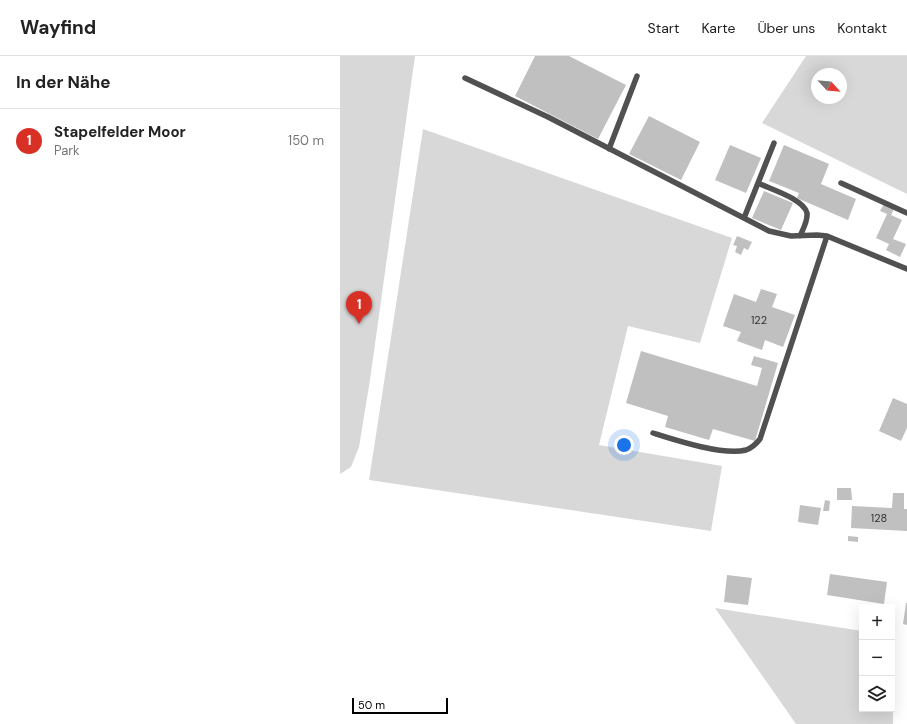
<!DOCTYPE html>
<html lang="de">
<head>
<meta charset="utf-8">
<style>
	body { margin:0; font-family:"DM Sans",sans-serif; background:#f2f2f2; color:#222 }
	.controls { position:absolute; right:12px; bottom:12px; display:grid; overflow:hidden; border-radius:0px; box-shadow:0 4px 16px #0002 }
	.controls button { width:36px; height:36px; display:grid; place-items:center; padding:0; border:0; border-bottom:1px solid #e0e0e0; background:#fff; color:#222; font:20px sans-serif }
	.compass { position:absolute; left:471px; top:12px; width:36px; height:36px; border-radius:50%; background:#fff; box-shadow:0 4px 16px #0002; rotate:116deg }
	.scale { position:absolute; left:12px; bottom:10px; width:96px; box-sizing:border-box; padding-left:4px; border:2px solid #000; border-top:0; font-size:11px; line-height:14px; white-space:nowrap; color:#000; -webkit-text-stroke:3px #fff; paint-order:stroke }
	.you { position:absolute; left:284px; top:389px; width:14px; height:14px; margin:-10px; border:3px solid #fff; border-radius:50%; background:#1a73e8; box-shadow:0 0 0 6px #1a73e833 }
	.badge { display:grid; place-items:center; width:26px; height:26px; border-radius:50%; background:#d93025; color:#fff; font-size:13px; font-weight:700 }
	.pin { position:absolute; translate:-50% -33px; filter:drop-shadow(0 1px 2px #0008) }
	.pin::after { content:''; position:absolute; top:21px; width:14px; height:12px; background:inherit; clip-path:polygon(0 0,100% 0,50% 100%) }
	.list { margin:0; padding:0; list-style:none }
	h2 { display:flex; justify-content:space-between; align-items:center; height:52px; margin:0; padding:0 16px; font-size:17px }
	h2 small { font-size:13px; font-weight:400; color:#767676 }
	.list li { display:grid; grid-template-columns:26px 1fr auto; gap:12px; align-items:center; box-sizing:border-box; height:64px; padding:0 16px; border-top:1px solid #e0e0e0 }
	.list b { display:block; font-size:15px; white-space:nowrap }
	.list p { margin:0; font-size:13px; white-space:nowrap; color:#767676 }
	.list em { font-size:13px; font-style:normal; color:#767676 }
	.icon { flex:none; width:22px; height:22px; fill:none; stroke:currentColor; stroke-width:2; stroke-linecap:round; stroke-linejoin:round }
	.map { position:relative; flex:none; width:567px; height:668px; overflow:hidden }
	header { display:flex; align-items:center; gap:24px; box-sizing:border-box; height:56px; padding:0 20px; background:#fff; border-bottom:1px solid #e0e0e0 }
	header strong { font-size:19px }
	nav { display:flex; gap:22px; margin-inline-start:auto; font-size:14px }
	main { display:flex }
	aside { flex:1; background:#fff }
	.map>svg:first-child { display:block }
	.green { fill:#d8d8d8; fill-rule:evenodd }
	.building { fill:#c0c0c0 }
	.lines { fill:none; stroke-linecap:round; stroke-linejoin:round }
	.service { stroke:#515151; stroke-width:5.5 }
	.labels { text-anchor:middle; stroke-width:3; stroke-linejoin:round; paint-order:stroke }
	.number-label { font-size:11px; fill:#303030 }
</style>
</head>
<body>
<header>
<strong>Wayfind</strong>
<nav><a>Start</a><a>Karte</a><a>Über uns</a><a>Kontakt</a></nav>
</header>
<main>
<aside>
<h2>In der Nähe<small></small></h2>
<ul class="list">
<li><span class="badge">1</span><div><b>Stapelfelder Moor</b><p>Park</p></div><em>150 m</em></li>
</ul>
</aside>
<div class="map">
<svg width="567" height="668" viewBox="0 0 567 668">
	<rect width="100%" height="100%" fill="#fff"/>
	<path class="green" d="M 0,0 L 75,0 L 30,324 L 19,391 L 11,411 L 0,418 Z
		M 466,0 L 567,0 L 567,138 L 422,67 ZM 477,18 L 501,18 L 501,42 L 477,42 Z
		M 83,73 L 392,182 L 360,287 L 288,270 L 259,389 L 382,410 L 371,475 L 29,424 Z
		M 375,552 L 522,575 L 522,653 L 552,653 L 552,580 L 554,580 L 553,668 L 456,668 Z"/>
	<path class="building" d="M 195,0 L 229,0 L 286,29 L 258,83 L 175,40 Z
		M 309,60 L 360,86 L 341,124 L 289,98 Z
		M 390,89 L 421,102 L 406,137 L 375,124 Z
		M 444,89 L 489,108 L 481,128 L 516,143 L 508,164 L 457,142 L 459,137 L 429,125 Z
		M 424,135 L 453,147 L 441,174 L 412,162 Z
		M 544,148 L 554,153 L 551,159 L 562,164 L 553,183 L 566,188 L 560,201 L 546,194 L 549,188 L 536,182 L 547,158 L 540,155 Z
		M 397,180 L 412,186 L 408,194 L 404,192 L 401,199 L 395,196 L 397,190 L 393,189 Z
		M 421,233 L 437,238 L 432,251 L 455,259 L 443,291 L 425,284 L 422,294 L 397,285 L 401,276 L 383,270 L 394,238 L 416,246 Z
		M 301,295 L 417,330 L 422,312 L 411,309 L 414,300 L 438,307 L 415,385 L 373,373 L 369,384 L 325,371 L 328,360 L 286,347 Z
		M 553,342 L 567,348 L 567,372 L 561,385 L 539,375 Z
		M 497,432 L 511,432 L 512,444 L 497,444 Z
		M 553,437 L 564,437 L 564,453 L 567,453 L 567,475 L 511,472 L 512,450 L 552,452 Z
		M 485,444 L 490,445 L 489,455 L 483,455 Z
		M 460,449 L 481,452 L 478,469 L 458,466 Z
		M 508,480 L 518,481 L 518,486 L 508,485 Z
		M 490,518 L 547,526 L 544,548 L 487,539 Z
		M 387,519 L 412,522 L 408,549 L 384,546 Z
		M 566,547 L 567,547 L 567,569 L 563,568 Z"/>
	<g class="lines">
		<path class="service" d="M 125,22 L 208,61 L 429,175 L 451,180 L 477,179 L 487,180 L 567,213
			M 269,93 L 297,20
			M 418,127 C 430,133 464,143 467,157 C 468,165 463,173 460,180
			M 501,127 L 567,157
			M 404,162 L 434,87
			M 313,377 C 335,384 384,400 406,394 C 412,392 416,388 420,383 L 487,180"/>
	</g>
	<g class="labels">
		<g class="number-label">
			<text x="419" y="268">122</text>
			<text x="539" y="466">128</text>
		</g>
	</g>
</svg>
<div class="controls">
<button>+</button>
<button>−</button>
<button><svg class="icon" aria-label="layers" viewBox="0 0 24 24"><path d="M12 4l9 5-9 5-9-5zM3 14l9 5 9-5"/></svg></button>
</div>
<svg class="compass" viewBox="-18 -18 36 36"><path d="M0-13l5 13h-10z" fill="#e53935"/><path d="M0 13l5-13h-10z" fill="#767676"/></svg>
<div class="scale">50 m</div>
<div class="you"></div>
<div class="pin badge" style="left:19px;top:268px">1</div>
</div>
</main>
</body>
</html>
